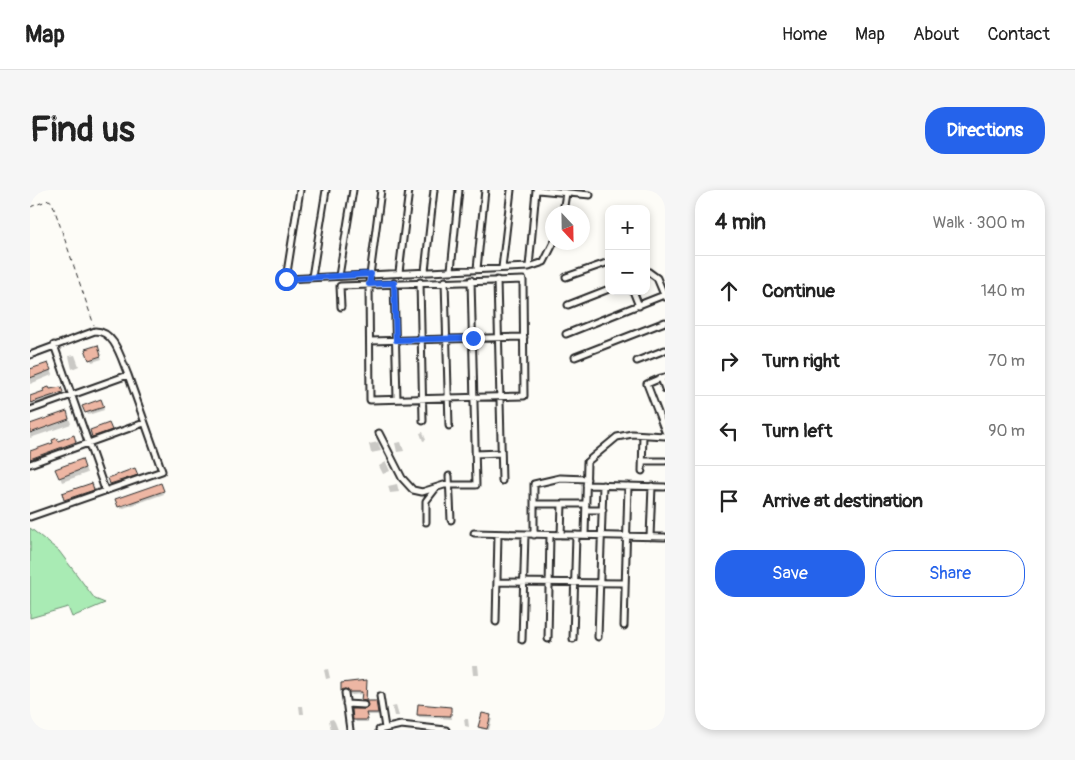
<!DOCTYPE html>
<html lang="en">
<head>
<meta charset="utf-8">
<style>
	body { margin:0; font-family:Pangolin,sans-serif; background:#f6f6f6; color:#222 }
	.controls { position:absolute; right:15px; top:15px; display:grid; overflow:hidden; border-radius:10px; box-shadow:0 2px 8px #0003 }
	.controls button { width:45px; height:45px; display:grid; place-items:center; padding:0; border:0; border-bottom:1px solid #e0e0e0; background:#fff; color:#222; font:25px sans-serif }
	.compass { position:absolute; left:515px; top:15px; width:45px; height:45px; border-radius:50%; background:#fff; box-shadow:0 2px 8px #0003; rotate:158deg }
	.stop { position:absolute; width:15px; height:15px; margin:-11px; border:4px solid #2563eb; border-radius:50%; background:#fff }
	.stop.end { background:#2563eb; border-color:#fff; box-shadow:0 1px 5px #0008 }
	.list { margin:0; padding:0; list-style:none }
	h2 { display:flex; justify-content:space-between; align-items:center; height:65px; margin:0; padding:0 20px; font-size:21px }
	h2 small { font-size:16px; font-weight:400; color:#767676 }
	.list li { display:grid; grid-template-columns:32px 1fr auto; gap:15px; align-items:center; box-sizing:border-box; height:70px; padding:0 20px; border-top:1px solid #e0e0e0 }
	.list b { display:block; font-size:19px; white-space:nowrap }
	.list em { font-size:16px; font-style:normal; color:#767676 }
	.actions { display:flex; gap:10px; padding:15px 20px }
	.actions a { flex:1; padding:11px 0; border:1px solid #2563eb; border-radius:20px; text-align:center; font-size:18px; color:#2563eb }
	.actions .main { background:#2563eb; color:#fff }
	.icon { flex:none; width:28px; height:28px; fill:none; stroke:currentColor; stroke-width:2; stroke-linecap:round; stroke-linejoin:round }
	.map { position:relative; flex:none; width:635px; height:540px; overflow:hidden; border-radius:20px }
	header { display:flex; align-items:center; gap:30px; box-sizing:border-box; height:70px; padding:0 25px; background:#fff; border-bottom:1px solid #e0e0e0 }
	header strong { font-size:24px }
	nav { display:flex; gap:28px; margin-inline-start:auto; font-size:18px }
	.intro { display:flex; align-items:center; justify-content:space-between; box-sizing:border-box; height:120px; padding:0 30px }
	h1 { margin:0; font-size:35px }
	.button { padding:12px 22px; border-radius:20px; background:#2563eb; color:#fff; font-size:18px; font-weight:700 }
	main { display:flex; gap:30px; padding:0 30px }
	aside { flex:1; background:#fff; border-radius:20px; box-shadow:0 2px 8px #0003 }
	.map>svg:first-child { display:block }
	.green { fill:#a9ebb4; stroke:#6a8b70 }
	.shadow { fill:#0003 }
	.building { fill:#edb6a3; stroke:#2b2b2b }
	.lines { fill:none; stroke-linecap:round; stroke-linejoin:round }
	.street-casing { stroke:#2b2b2b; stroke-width:9 }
	.path { stroke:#2b2b2b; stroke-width:1; stroke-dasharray:5 4; stroke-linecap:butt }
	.street { stroke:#fdfcf7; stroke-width:5 }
	.route { stroke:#2563eb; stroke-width:6 }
</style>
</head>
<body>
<header>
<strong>Map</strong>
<nav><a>Home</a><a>Map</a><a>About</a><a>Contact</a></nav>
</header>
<div class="intro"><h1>Find us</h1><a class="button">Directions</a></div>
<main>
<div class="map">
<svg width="635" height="540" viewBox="0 0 635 540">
	<rect width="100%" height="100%" fill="#fdfcf7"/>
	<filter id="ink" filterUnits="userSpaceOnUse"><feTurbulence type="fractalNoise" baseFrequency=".02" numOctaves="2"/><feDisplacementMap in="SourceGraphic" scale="10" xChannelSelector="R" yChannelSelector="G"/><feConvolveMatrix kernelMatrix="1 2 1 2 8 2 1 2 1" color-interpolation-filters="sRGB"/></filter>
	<g filter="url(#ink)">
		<path class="green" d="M 0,338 L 29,361 L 65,409 L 75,413 L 42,427 L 38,417 L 0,428 Z"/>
		<path class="shadow" d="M 57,160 L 69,160 L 72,169 L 62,172 Z
			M 45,165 L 49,176 L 42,179 L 39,166 Z
			M 20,179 L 22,185 L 0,194 L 0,180 Z
			M 30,199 L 34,207 L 0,221 L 0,208 Z
			M 72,214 L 74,220 L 58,225 L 54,217 Z
			M 39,227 L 41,234 L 0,248 L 0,234 Z
			M 81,239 L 83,245 L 66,251 L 63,246 Z
			M 393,242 L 396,250 L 393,251 L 390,243 Z
			M 46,251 L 48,257 L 0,275 L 0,263 L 28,253 Z
			M 348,252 L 351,261 L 341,263 L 339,254 Z
			M 371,252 L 374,261 L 367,262 L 365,253 Z
			M 356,272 L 360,281 L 353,284 L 349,276 Z
			M 54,275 L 57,283 L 32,292 L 27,280 Z
			M 107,284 L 109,290 L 84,299 L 79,289 Z
			M 367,294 L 369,302 L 360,303 L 358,296 Z
			M 132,298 L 134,304 L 91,319 L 89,316 Z
			M 64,299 L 66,305 L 38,314 L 34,304 Z
			M 442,475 L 448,475 L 449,485 L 443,485 Z
			M 298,479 L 300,488 L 296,489 L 294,480 Z
			M 337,492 L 337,513 L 332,510 L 333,504 L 322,505 L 313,500 L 312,494 Z
			M 346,513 L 349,525 L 336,525 L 338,532 L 326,532 L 324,529 Z
			M 269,516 L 273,516 L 274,524 L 270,524 Z
			M 366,516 L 369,526 L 364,526 L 362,517 Z
			M 420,519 L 422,529 L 389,527 L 388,524 Z
			M 460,526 L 462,529 L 459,540 L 451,539 L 450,536 Z
			M 303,529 L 305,532 L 308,540 L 301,540 L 299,530 Z
			M 434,529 L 438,529 L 439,537 L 435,536 Z"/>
		<path class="building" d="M 68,155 L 71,166 L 59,170 L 55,159 Z
			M 18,173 L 21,180 L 0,188 L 0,179 Z
			M 19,197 L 20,199 L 31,197 L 33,202 L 0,213 L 0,206 L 14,201 L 13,199 Z
			M 71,209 L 74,217 L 55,223 L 52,216 Z
			M 37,221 L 39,229 L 0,243 L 0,234 Z
			M 79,233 L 82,240 L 62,247 L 60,240 Z
			M 44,245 L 46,252 L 0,269 L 0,261 L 23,253 L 22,250 L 27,248 L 28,251 Z
			M 52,269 L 55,278 L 29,288 L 25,279 Z
			M 105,278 L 108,285 L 80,294 L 78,288 Z
			M 62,293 L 64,300 L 34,310 L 32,303 Z
			M 131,293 L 134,301 L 88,317 L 85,309 Z
			M 337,490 L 336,511 L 331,510 L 332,502 L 319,502 L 315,499 L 311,501 L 311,493 Z
			M 336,511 L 346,511 L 348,523 L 336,523 L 338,530 L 323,530 L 322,519 L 336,519 L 338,516 Z
			M 388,514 L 421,517 L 421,526 L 387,525 Z
			M 452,523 L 461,525 L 457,539 L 448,537 Z"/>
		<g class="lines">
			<defs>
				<path id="street" d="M 270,0 L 256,89 L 499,77 L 514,72 L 524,52
					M 508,0 L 560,5
					M 533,22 L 536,3
					M 499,77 L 506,0
					M 472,78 L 481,0
					M 447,79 L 455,0
					M 421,80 L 429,0
					M 616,80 L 627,88 L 635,107
					M 395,81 L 404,0
					M 369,82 L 379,0
					M 309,86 L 323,0
					M 282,87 L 296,0
					M 536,87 L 579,72
					M 467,90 L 472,291
					M 415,91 L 419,236
					M 390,92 L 393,231
					M 364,93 L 367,209
					M 603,101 L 609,116
					M 538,115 L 579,99
					M 311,117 L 310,96 L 493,90 L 494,206 L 340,210 L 339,93 L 351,0
					M 536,144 L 634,105
					M 340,151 L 494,147
					M 24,155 L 75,300
					M 0,165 L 65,141 C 85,141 91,169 98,185 L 0,220
					M 545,167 L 635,132
					M 607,171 L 635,160
					M 635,187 L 631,188 L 635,199
					M 631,188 L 617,194 L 635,241
					M 349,243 L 372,288 L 383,300 L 392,302 L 414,295 L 446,295 L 441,90
					M 445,264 L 471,263
					M 613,271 L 635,271
					M 0,274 L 114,233
					M 612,281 L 613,245
					M 419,286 L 421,330
					M 556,295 L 635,297
					M 504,314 L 556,314
					M 556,320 L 573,320
					M 0,327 L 132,281 L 98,185
					M 396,332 L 396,311 L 406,298
					M 444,343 L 635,347
					M 504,345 L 504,294 L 530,288 L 557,289
					M 531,345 L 532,314
					M 555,345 L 557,272 L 587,247 L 602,244 L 635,246
					M 620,347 L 622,296
					M 467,392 L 595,393
					M 466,432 L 468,344
					M 594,436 L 598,296
					M 568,447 L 573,295
					M 518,449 L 520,345
					M 543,449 L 546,345
					M 492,450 L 495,344
					M 315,503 L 320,540
					M 350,506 L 355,538
					M 316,514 L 334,515
					M 349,540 L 371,535 L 416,540"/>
			</defs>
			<use href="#street" class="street-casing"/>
			<path class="path" d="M 0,17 L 19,10 L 22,12 L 64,135"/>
			<use href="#street" class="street"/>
		</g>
	</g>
	<g class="lines" filter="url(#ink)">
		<path class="route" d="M 256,89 L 341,84 L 339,94 L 364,93 L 366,150 L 443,148"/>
	</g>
</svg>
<div class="controls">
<button>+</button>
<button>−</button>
</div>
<svg class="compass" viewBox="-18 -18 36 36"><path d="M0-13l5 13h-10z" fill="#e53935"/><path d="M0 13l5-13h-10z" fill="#767676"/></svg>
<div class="stop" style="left:256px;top:89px"></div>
<div class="stop end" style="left:443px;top:148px"></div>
</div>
<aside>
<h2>4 min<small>Walk · 300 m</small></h2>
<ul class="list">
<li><svg class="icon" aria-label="ahead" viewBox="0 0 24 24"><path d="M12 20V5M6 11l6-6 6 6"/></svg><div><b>Continue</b></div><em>140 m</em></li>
<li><svg class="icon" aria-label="right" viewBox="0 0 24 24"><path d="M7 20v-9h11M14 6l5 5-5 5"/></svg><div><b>Turn right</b></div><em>70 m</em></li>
<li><svg class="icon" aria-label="left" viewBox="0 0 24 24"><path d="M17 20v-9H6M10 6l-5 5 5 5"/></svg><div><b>Turn left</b></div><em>90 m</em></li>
<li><svg class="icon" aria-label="arrive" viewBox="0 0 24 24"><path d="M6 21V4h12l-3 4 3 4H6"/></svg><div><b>Arrive at destination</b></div></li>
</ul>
<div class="actions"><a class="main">Save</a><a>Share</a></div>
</aside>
</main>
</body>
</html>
